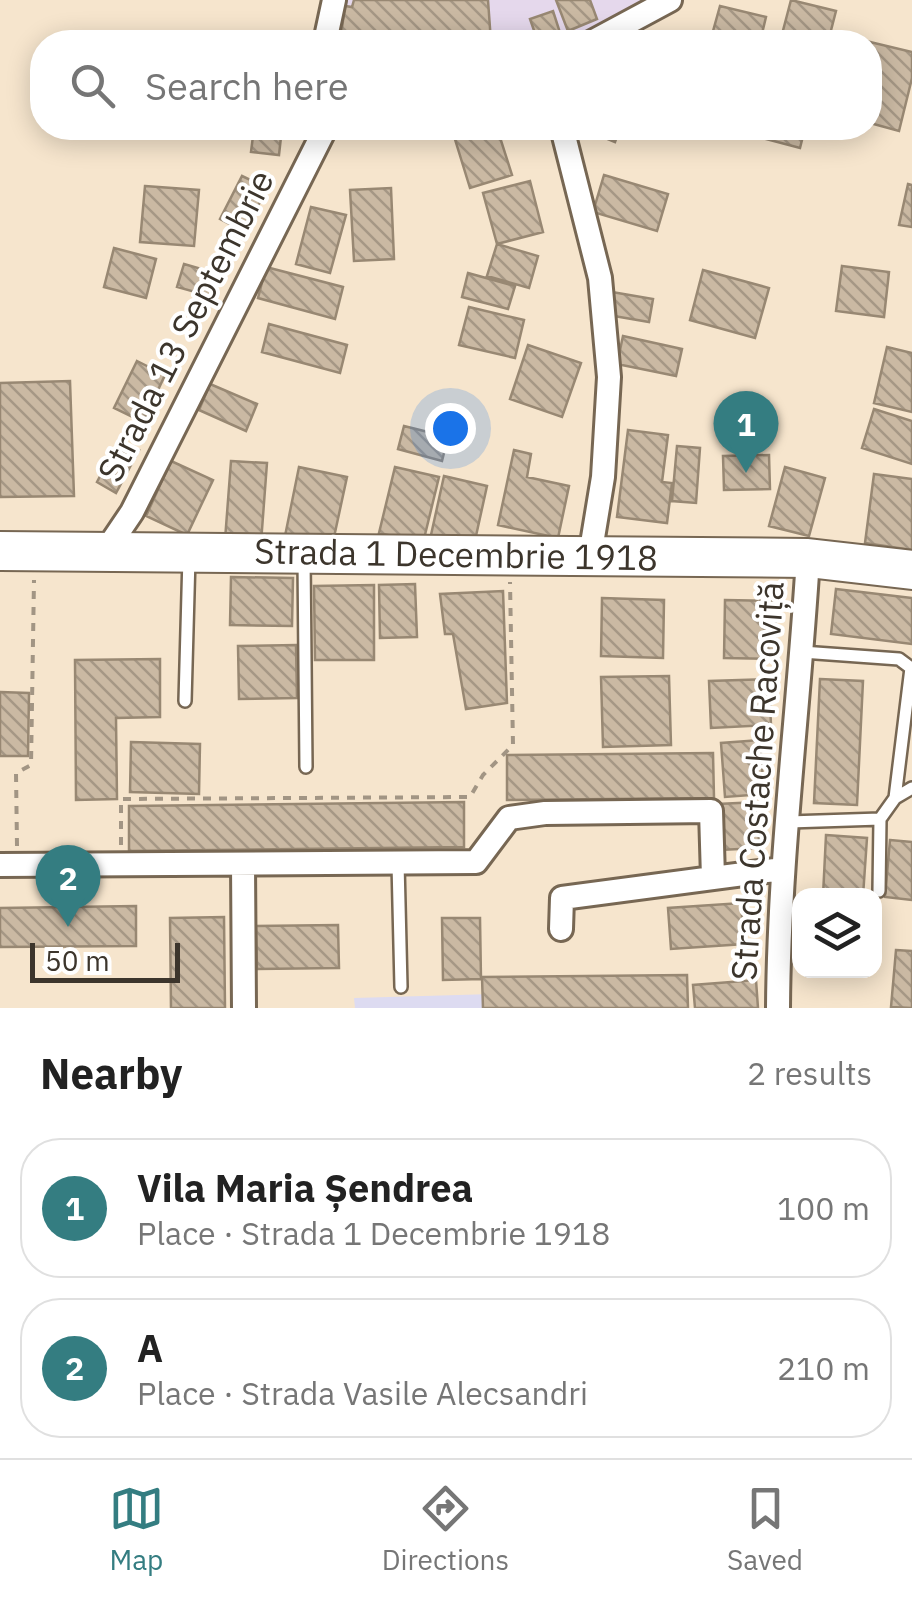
<!DOCTYPE html>
<html lang="en">
<head>
<meta charset="utf-8">
<style>
	body { margin:0; font-family:"IBM Plex Sans",sans-serif; background:#f6f6f6; color:#222 }
	.controls { position:absolute; right:30px; bottom:30px; display:grid; overflow:hidden; border-radius:20px; box-shadow:0 5px 25px #0003 }
	.controls button { width:90px; height:90px; display:grid; place-items:center; padding:0; border:0; border-bottom:2px solid #e0e0e0; background:#fff; color:#222; font:50px sans-serif }
	.scale { position:absolute; left:30px; bottom:25px; width:150px; box-sizing:border-box; padding-left:10px; border:5px solid #3c352c; border-top:0; font-size:28px; line-height:35px; white-space:nowrap; color:#3c352c; -webkit-text-stroke:8px #fff; paint-order:stroke }
	.you { position:absolute; left:450px; top:428px; width:35px; height:35px; margin:-25px; border:8px solid #fff; border-radius:50%; background:#1a73e8; box-shadow:0 0 0 15px #1a73e833 }
	.badge { display:grid; place-items:center; width:65px; height:65px; border-radius:50%; background:#347d81; color:#fff; font-size:32px; font-weight:700 }
	.pin { position:absolute; translate:-50% -82px; filter:drop-shadow(0 2px 5px #0008) }
	.pin::after { content:''; position:absolute; top:52px; width:35px; height:30px; background:inherit; clip-path:polygon(0 0,100% 0,50% 100%) }
	.list { margin:0; padding:0; list-style:none }
	h2 { display:flex; justify-content:space-between; align-items:center; height:130px; margin:0; padding:0 40px; font-size:42px }
	h2 small { font-size:32px; font-weight:400; color:#767676 }
	.list li { display:grid; grid-template-columns:65px 1fr auto; gap:30px; align-items:center; box-sizing:border-box; height:140px; margin:0 20px 20px; padding:0 20px; border:2px solid #e0e0e0; border-radius:40px }
	.list b { display:block; font-size:38px; white-space:nowrap }
	.list p { margin:0; font-size:32px; white-space:nowrap; color:#767676 }
	.list em { font-size:32px; font-style:normal; color:#767676 }
	.icon { flex:none; width:55px; height:55px; fill:none; stroke:currentColor; stroke-width:2; stroke-linecap:round; stroke-linejoin:round }
	.map { position:relative; flex:none; width:912px; height:1008px; overflow:hidden }
	.search { position:absolute; background:#fff; box-shadow:0 5px 25px #0003; left:30px; right:30px; top:30px; height:110px; display:flex; align-items:center; gap:25px; box-sizing:border-box; padding:0 35px; border-radius:40px; color:#767676; font-size:38px }
	.sheet { height:450px; background:#fff }
	nav { display:flex; justify-content:space-around; align-items:center; box-sizing:border-box; height:140px; border-top:2px solid #e0e0e0; background:#fff; font-size:28px; color:#767676 }
	nav a { display:grid; justify-items:center; gap:5px }
	nav .on { color:#347d81 }
	.map>svg:first-child { display:block }
	.commercial { fill:#e5d8ec }
	.education { fill:#dddbf1 }
	.building { fill:url(#building-back-hatch); stroke:#988873; stroke-width:2.5 }
	.lines { fill:none; stroke-linecap:round; stroke-linejoin:round }
	.service-casing { stroke:#776753; stroke-width:16 }
	.minor-casing { stroke:#776753; stroke-width:28 }
	.primary-casing { stroke:#776753; stroke-width:42 }
	.path { stroke:#a29584; stroke-width:4; stroke-dasharray:8 8; stroke-linecap:butt }
	.service { stroke:#fff; stroke-width:11 }
	.minor { stroke:#fff; stroke-width:22 }
	.primary { stroke:#fff; stroke-width:38 }
	.labels { text-anchor:middle; stroke-width:8; stroke-linejoin:round; paint-order:stroke }
	.street-label { font-size:35px; fill:#3c352c; stroke:#fff }
</style>
</head>
<body>
<div class="map">
<svg width="912" height="1008" viewBox="0 0 912 1008">
	<defs>
		<pattern id="building-back-hatch" width="6" height="6" patternUnits="userSpaceOnUse" patternTransform="scale(2.5)"><rect width="6" height="6" fill="#cab9a3"/><path d="M-1 5l2 2M0 0l6 6M5-1l2 2" fill="none" stroke="#a59785"/></pattern>
	</defs>
	<rect width="100%" height="100%" fill="#f6e5cd"/>
	<path class="commercial" d="M 334,0 L 670,0 L 592,42 L 325,42 Z"/>
	<path class="education" d="M 674,989 L 675,1008 L 355,1008 L 354,998 Z"/>
	<path class="building" d="M 354,0 L 488,0 L 491,42 L 340,42 L 345,6 L 352,7 Z
		M 556,0 L 590,0 L 597,19 L 568,31 Z
		M 791,0 L 836,11 L 828,42 L 780,42 Z
		M 720,6 L 766,17 L 760,42 L 710,42 Z
		M 553,11 L 563,42 L 538,42 L 530,19 Z
		M 845,36 L 912,52 L 912,78 L 899,131 L 870,123 L 870,42 L 843,42 Z
		M 254,128 L 282,128 L 279,155 L 251,152 Z
		M 482,128 L 497,128 L 512,175 L 470,188 L 454,136 Z
		M 581,128 L 620,128 L 615,142 Z
		M 758,128 L 805,128 L 800,148 L 755,136 Z
		M 604,175 L 668,194 L 657,231 L 593,212 Z
		M 242,176 L 267,188 L 245,232 L 220,219 Z
		M 530,181 L 543,232 L 497,244 L 483,193 Z
		M 908,184 L 912,185 L 912,227 L 899,225 Z
		M 145,186 L 199,190 L 194,246 L 140,242 Z
		M 391,188 L 394,259 L 354,261 L 350,190 Z
		M 311,207 L 346,215 L 330,273 L 296,264 Z
		M 497,244 L 538,256 L 529,288 L 487,276 Z
		M 114,248 L 156,259 L 146,298 L 104,287 Z
		M 184,264 L 219,274 L 213,297 L 177,287 Z
		M 842,266 L 889,272 L 884,317 L 836,311 Z
		M 266,267 L 343,287 L 335,319 L 258,298 Z
		M 703,270 L 769,288 L 755,338 L 690,320 Z
		M 468,273 L 515,286 L 508,309 L 462,297 Z
		M 612,292 L 653,299 L 649,322 L 608,315 Z
		M 469,307 L 524,320 L 515,358 L 459,345 Z
		M 269,324 L 347,345 L 340,373 L 262,352 Z
		M 623,336 L 682,349 L 676,376 L 617,364 Z
		M 528,345 L 581,363 L 562,417 L 510,399 Z
		M 887,347 L 912,353 L 912,412 L 874,403 Z
		M 137,361 L 165,375 L 143,422 L 114,408 Z
		M 70,381 L 74,496 L 0,497 L 0,383 Z
		M 210,384 L 257,404 L 246,431 L 199,410 Z
		M 874,409 L 912,421 L 912,464 L 862,448 Z
		M 404,426 L 448,437 L 442,461 L 398,449 Z
		M 628,430 L 668,435 L 662,482 L 672,483 L 667,523 L 617,517 Z
		M 119,440 L 139,450 L 116,493 L 97,482 Z
		M 677,446 L 700,448 L 696,503 L 672,501 Z
		M 514,450 L 531,454 L 527,477 L 569,486 L 558,538 L 498,525 Z
		M 769,455 L 770,489 L 724,490 L 723,456 Z
		M 171,461 L 213,480 L 187,535 L 146,516 Z
		M 231,461 L 267,463 L 261,543 L 225,540 Z
		M 299,467 L 347,477 L 331,551 L 284,541 Z
		M 395,467 L 439,477 L 423,543 L 379,533 Z
		M 785,467 L 825,478 L 809,536 L 769,526 Z
		M 874,474 L 912,479 L 912,550 L 865,543 Z
		M 444,476 L 487,486 L 472,554 L 429,544 Z
		M 231,577 L 293,578 L 292,626 L 230,625 Z
		M 415,584 L 417,637 L 380,638 L 379,585 Z
		M 374,585 L 374,660 L 315,660 L 314,586 Z
		M 836,589 L 912,598 L 912,644 L 831,634 Z
		M 503,591 L 507,703 L 466,709 L 453,634 L 445,634 L 440,594 Z
		M 602,598 L 664,600 L 663,658 L 601,656 Z
		M 725,600 L 776,601 L 775,659 L 724,658 Z
		M 296,645 L 297,698 L 239,699 L 238,646 Z
		M 160,659 L 160,717 L 116,718 L 117,799 L 76,800 L 75,660 Z
		M 669,676 L 671,745 L 603,747 L 601,677 Z
		M 769,679 L 771,725 L 711,728 L 709,681 Z
		M 820,679 L 863,681 L 857,805 L 814,803 Z
		M 0,692 L 29,693 L 28,756 L 0,756 Z
		M 760,740 L 764,794 L 725,797 L 721,743 Z
		M 131,742 L 200,744 L 199,794 L 130,792 Z
		M 713,753 L 714,798 L 507,800 L 507,755 Z
		M 464,802 L 464,847 L 129,851 L 129,806 Z
		M 758,802 L 759,848 L 720,850 L 718,804 Z
		M 826,835 L 867,838 L 863,896 L 823,896 Z
		M 890,840 L 912,842 L 912,900 L 885,897 Z
		M 741,903 L 744,944 L 671,949 L 668,908 Z
		M 136,906 L 136,946 L 0,947 L 0,908 Z
		M 224,917 L 225,1008 L 171,1008 L 170,918 Z
		M 442,918 L 480,918 L 481,979 L 443,980 Z
		M 338,925 L 339,968 L 257,969 L 256,926 Z
		M 896,950 L 912,951 L 912,1008 L 891,1007 Z
		M 687,975 L 688,1008 L 483,1008 L 482,977 Z
		M 756,980 L 758,1008 L 695,1008 L 693,985 Z"/>
	<g class="lines">
		<defs>
			<path id="service" d="M 304,558 L 306,767
				M 802,652 L 899,659 L 911,668 L 895,798
				M 185,701 L 189,557
				M 789,822 L 880,819 L 895,798 L 912,788
				M 398,863 L 401,987
				M 879,891 L 880,819"/>
			<path id="minor" d="M 325,42 L 334,0
				M 592,42 L 670,0
				M 562,128 L 600,278 L 609,377 L 603,477 L 590,556
				M 105,552 L 132,512 L 325,129
				M 243,864 L 244,1008
				M 0,865 L 476,862 L 509,818 L 545,813 L 711,811 L 713,878 L 783,869
				M 561,929 L 562,898 L 713,878
				M 778,1008 C 779,858 799,708 808,558"/>
			<path id="primary" d="M 0,551 L 808,558 L 912,570"/>
		</defs>
		<use href="#service" class="service-casing"/>
		<use href="#minor" class="minor-casing"/>
		<use href="#primary" class="primary-casing"/>
		<path class="path" d="M 121,845 L 121,799 L 470,797 L 483,775 L 513,745 L 510,582
			M 17,846 L 16,773 L 31,765 L 34,580"/>
		<use href="#service" class="service"/>
		<use href="#minor" class="minor"/>
		<use href="#primary" class="primary"/>
	</g>
	<g class="labels">
		<g class="street-label">
			<text transform="translate(186 326) rotate(-63)" y="12">Strada 13 Septembrie</text>
			<text transform="translate(456 555) rotate(1)" y="12">Strada 1 Decembrie 1918</text>
			<text transform="translate(758 781) rotate(-86)" y="12">Strada Costache Racoviță</text>
		</g>
	</g>
</svg>
<div class="controls">
<button><svg class="icon" aria-label="layers" viewBox="0 0 24 24"><path d="M12 4l9 5-9 5-9-5zM3 14l9 5 9-5"/></svg></button>
</div>
<div class="scale">50 m</div>
<div class="you"></div>
<div class="pin badge" style="left:746px;top:473px">1</div>
<div class="pin badge" style="left:68px;top:927px">2</div>
<div class="search"><svg class="icon" aria-label="search" viewBox="0 0 24 24"><circle cx="10" cy="10" r="6"/><path d="M15 15l6 6"/></svg>Search here</div>
</div>
<section class="sheet">
<h2>Nearby<small>2 results</small></h2>
<ul class="list">
<li><span class="badge">1</span><div><b>Vila Maria Șendrea</b><p>Place · Strada 1 Decembrie 1918</p></div><em>100 m</em></li>
<li><span class="badge">2</span><div><b>A</b><p>Place · Strada Vasile Alecsandri</p></div><em>210 m</em></li>
</ul>
</section>
<nav>
<a class="on"><svg class="icon" aria-label="map" viewBox="0 0 24 24"><path d="M3 6l6-2 6 2 6-2v14l-6 2-6-2-6 2zM9 4v14M15 6v14"/></svg>Map</a>
<a><svg class="icon" aria-label="directions" viewBox="0 0 24 24"><path d="M12 3l9 9-9 9-9-9zM9 14v-3h6M13 9l2 2-2 2"/></svg>Directions</a>
<a><svg class="icon" aria-label="saved" viewBox="0 0 24 24"><path d="M7 4h10v16l-5-4-5 4z"/></svg>Saved</a>
</nav>
</body>
</html>
